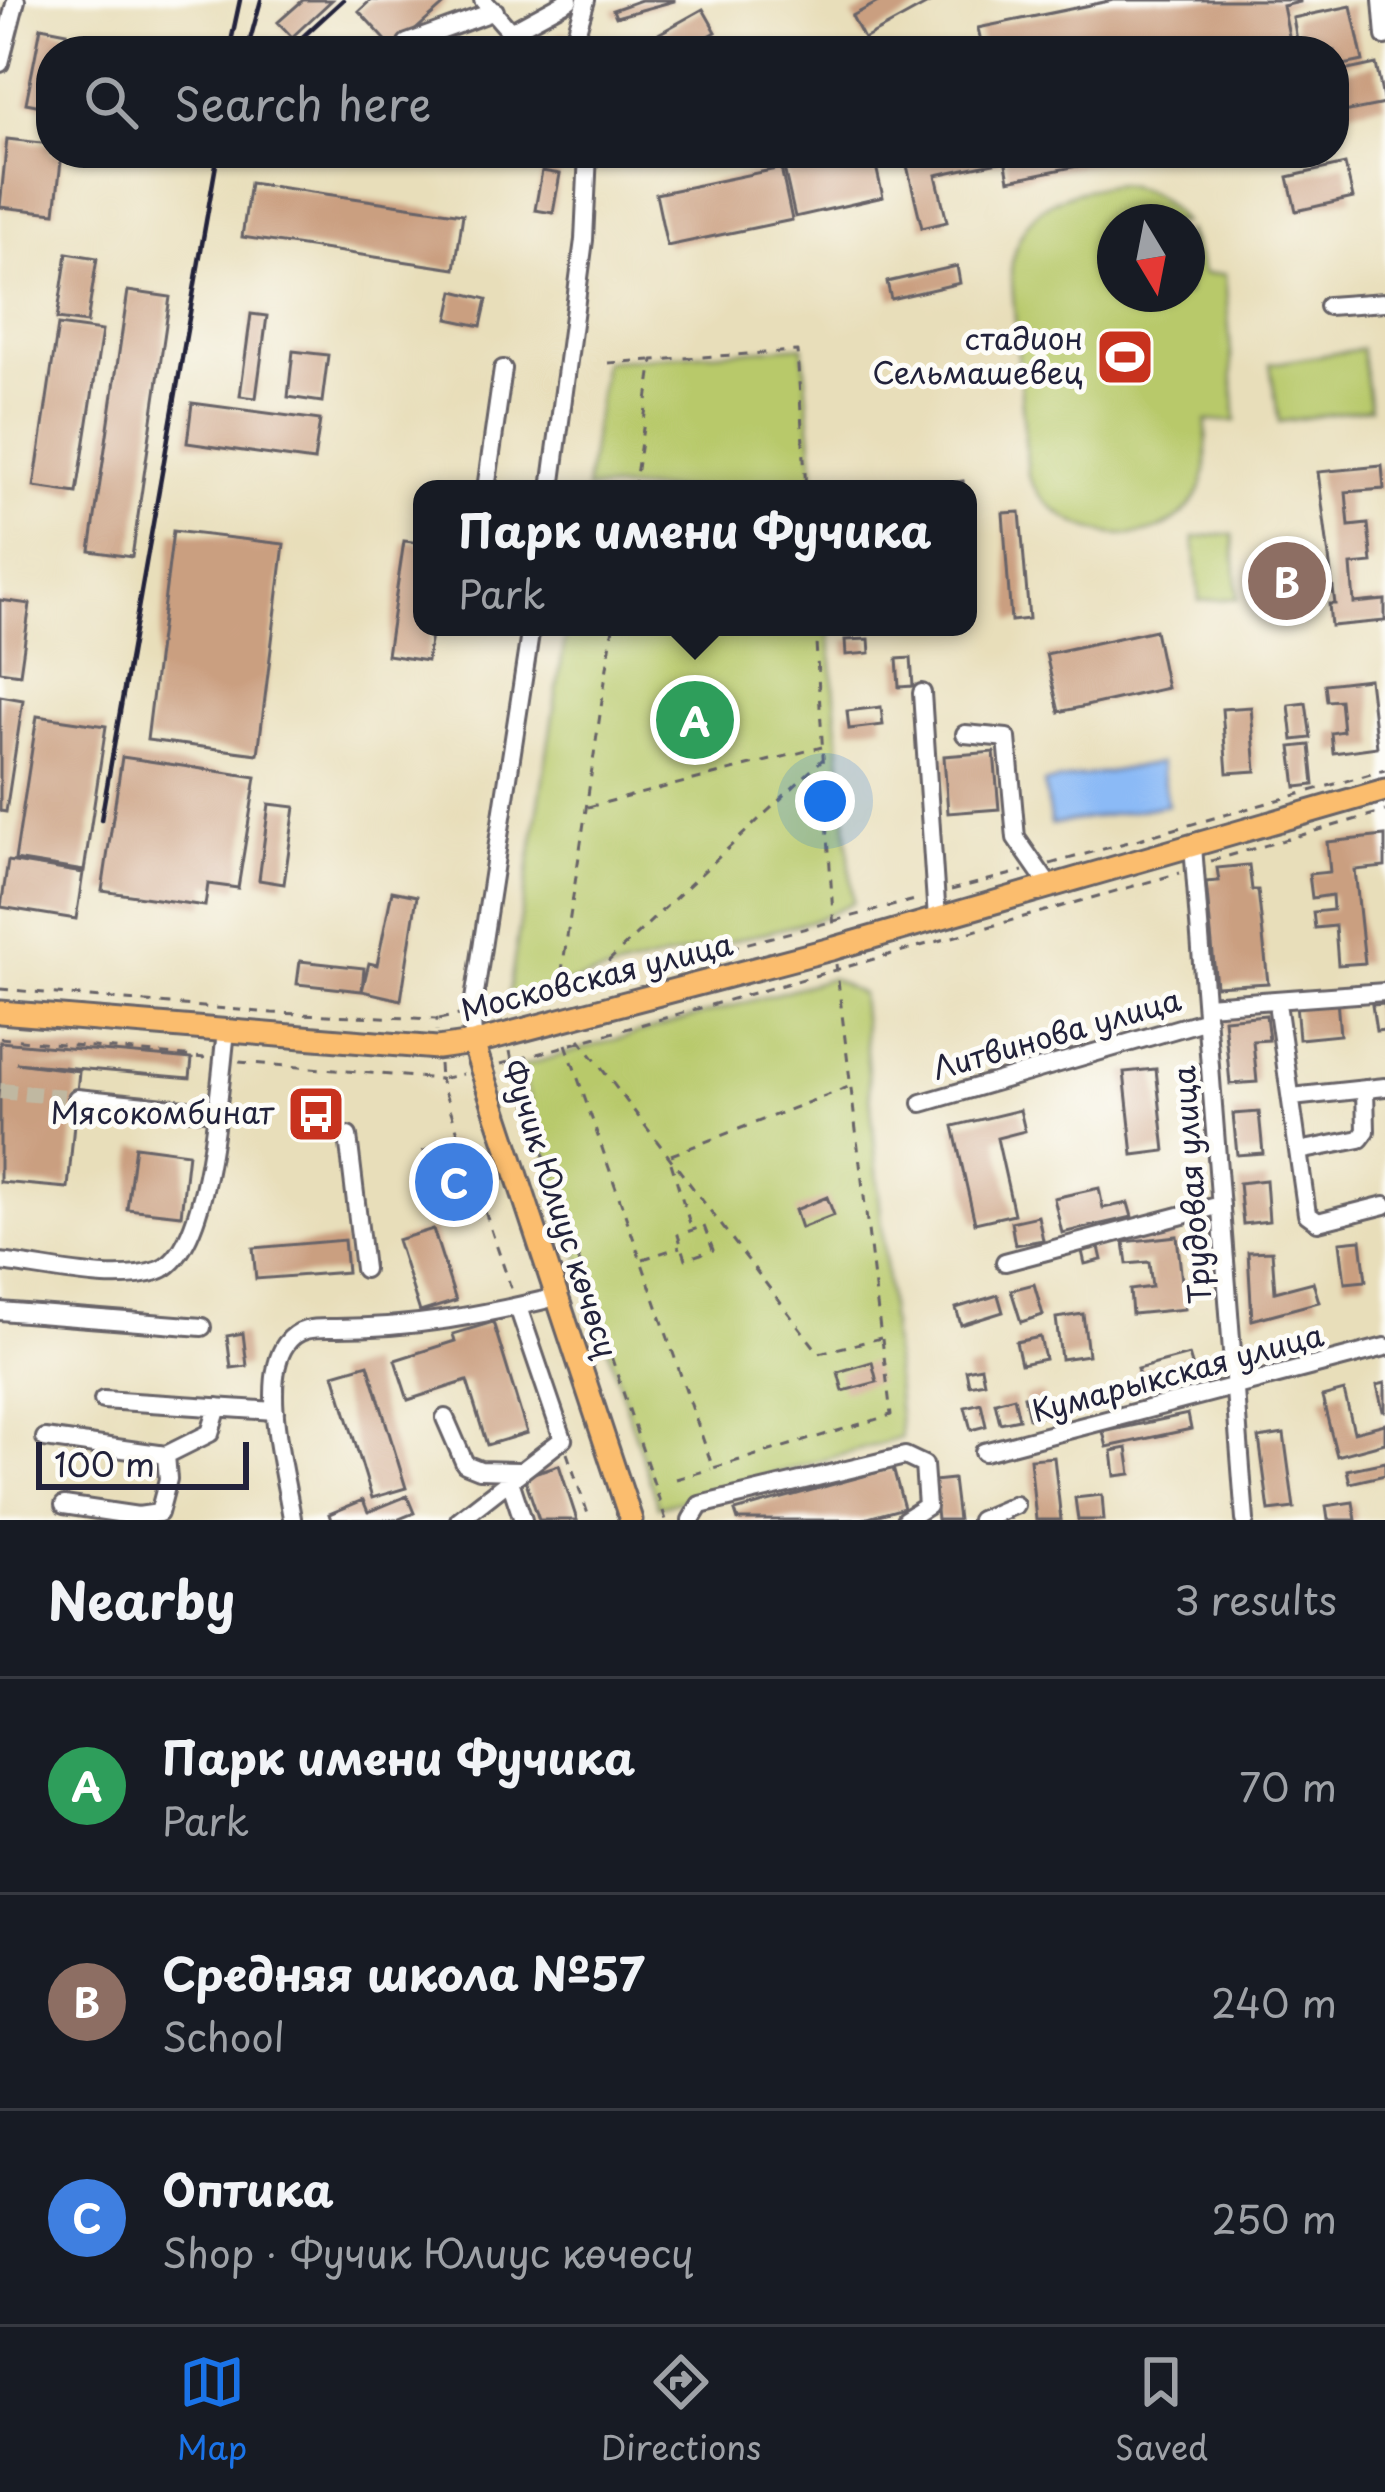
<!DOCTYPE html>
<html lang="en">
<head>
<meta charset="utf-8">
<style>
	body { margin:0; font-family:"Playpen Sans",sans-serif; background:#242831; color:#f1f3f6 }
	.compass { position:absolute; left:1097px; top:204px; width:108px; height:108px; border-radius:50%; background:#171b24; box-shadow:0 3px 9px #0004; rotate:170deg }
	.scale { position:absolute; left:36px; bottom:30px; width:213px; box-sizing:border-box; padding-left:12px; border:6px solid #22223b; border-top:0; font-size:33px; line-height:42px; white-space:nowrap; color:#22223b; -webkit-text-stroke:9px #fdfcf7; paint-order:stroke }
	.you { position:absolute; left:825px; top:801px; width:42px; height:42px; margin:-30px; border:9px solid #fff; border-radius:50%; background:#1a73e8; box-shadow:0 0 0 18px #1a73e833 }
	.badge { display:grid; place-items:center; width:78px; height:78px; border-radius:50%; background:#1a73e8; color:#fff; font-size:39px; font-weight:700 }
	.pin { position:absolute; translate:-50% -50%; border:6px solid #fff; box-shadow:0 3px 12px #0006 }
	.popup { position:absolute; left:413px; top:480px; width:564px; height:156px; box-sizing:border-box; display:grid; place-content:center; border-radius:24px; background:#171b24; filter:drop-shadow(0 3px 9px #0005); font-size:39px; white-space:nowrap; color:#9ea1a6 }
	.popup b { font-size:45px; color:#f1f3f6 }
	.popup::after { content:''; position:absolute; left:50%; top:100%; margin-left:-24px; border:24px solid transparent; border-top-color:#171b24 }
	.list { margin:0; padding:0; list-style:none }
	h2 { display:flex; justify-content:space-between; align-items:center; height:156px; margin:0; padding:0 48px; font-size:51px }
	h2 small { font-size:39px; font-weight:400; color:#9ea1a6 }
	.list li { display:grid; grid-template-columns:78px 1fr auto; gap:36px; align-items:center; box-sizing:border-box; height:216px; padding:0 48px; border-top:3px solid #363941 }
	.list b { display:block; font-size:45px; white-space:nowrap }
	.list p { margin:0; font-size:39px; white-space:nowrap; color:#9ea1a6 }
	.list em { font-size:39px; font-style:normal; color:#9ea1a6 }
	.icon { flex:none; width:66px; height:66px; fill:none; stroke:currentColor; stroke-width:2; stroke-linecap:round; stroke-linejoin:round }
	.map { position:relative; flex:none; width:1385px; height:1520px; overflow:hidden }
	.search { position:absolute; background:#171b24; box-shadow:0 3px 9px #0004; left:36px; right:36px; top:36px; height:132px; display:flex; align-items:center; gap:30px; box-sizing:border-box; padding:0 42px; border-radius:48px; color:#9ea1a6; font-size:45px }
	.sheet { height:804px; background:#171b24 }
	nav { display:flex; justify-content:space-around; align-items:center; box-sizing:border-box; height:168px; border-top:3px solid #363941; background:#171b24; font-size:33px; color:#9ea1a6 }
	nav a { display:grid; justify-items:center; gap:6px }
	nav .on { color:#1a73e8 }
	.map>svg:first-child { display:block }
	.green { fill:#b8c96b; stroke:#6d7653; stroke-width:3 }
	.water { fill:#8bbaf6; stroke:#566e98; stroke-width:3 }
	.building { fill:#ca9f80 }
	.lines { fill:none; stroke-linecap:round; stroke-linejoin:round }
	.minor-tunnel { stroke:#c0b8a1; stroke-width:16; stroke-dasharray:16 8; stroke-linecap:butt }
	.minor-casing { stroke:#676467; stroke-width:22 }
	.major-casing { stroke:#676467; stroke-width:27 }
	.path { stroke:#676467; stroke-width:3; stroke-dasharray:9 9; stroke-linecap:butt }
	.minor { stroke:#fff; stroke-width:16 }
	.major { stroke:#fbbd6e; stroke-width:21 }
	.rail { stroke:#22223b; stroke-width:4.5 }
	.labels { text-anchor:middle; stroke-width:10; stroke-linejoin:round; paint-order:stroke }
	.poi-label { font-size:30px; fill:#22223b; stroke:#fdfcf7; text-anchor:end }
	.street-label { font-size:30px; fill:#22223b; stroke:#fdfcf7 }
</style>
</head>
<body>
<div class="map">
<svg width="1385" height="1520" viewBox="0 0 1385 1520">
	<rect width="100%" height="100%" fill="#fdfcf7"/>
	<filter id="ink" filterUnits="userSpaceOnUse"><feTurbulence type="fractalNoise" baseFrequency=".00833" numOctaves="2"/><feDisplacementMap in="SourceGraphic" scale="24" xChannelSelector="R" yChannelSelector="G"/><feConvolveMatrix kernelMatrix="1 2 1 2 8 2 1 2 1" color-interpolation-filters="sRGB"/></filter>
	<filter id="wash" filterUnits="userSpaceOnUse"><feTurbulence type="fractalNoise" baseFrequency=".004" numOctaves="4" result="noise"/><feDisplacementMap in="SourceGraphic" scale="48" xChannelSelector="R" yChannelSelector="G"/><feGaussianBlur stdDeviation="2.7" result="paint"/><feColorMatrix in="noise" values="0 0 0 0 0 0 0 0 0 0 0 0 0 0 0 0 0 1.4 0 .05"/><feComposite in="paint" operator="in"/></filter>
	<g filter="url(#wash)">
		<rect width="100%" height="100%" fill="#e8deba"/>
		<path class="green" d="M 1117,184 C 1147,188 1164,197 1182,222 L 1115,222 L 1115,294 L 1187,294 L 1187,229 L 1204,274 L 1225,274 L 1236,421 L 1206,421 C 1206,451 1211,478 1192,503 C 1149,561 1052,533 1028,475 L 1011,271 C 1018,207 1059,192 1117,184 Z
			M 803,346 L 816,489 L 586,489 L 604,361 Z
			M 1361,349 L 1370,408 L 1279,422 L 1270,364 Z
			M 1233,534 L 1238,598 L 1199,601 L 1194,537 Z
			M 567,627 L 829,627 L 853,902 L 815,920 L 508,998 Z
			M 831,978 L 861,994 L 901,1438 L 658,1507 L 519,1067 Z"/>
		<path class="water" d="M 1160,763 L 1168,805 L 1051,825 L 1044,783 Z"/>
		<g id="blocks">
			<path class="building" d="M 303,0 L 332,0 L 292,37 L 278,22 Z
				M 371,0 L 449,0 L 394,49 L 359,11 Z
				M 641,0 L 674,0 L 674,1 L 616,17 L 613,10 Z
				M 882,0 L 935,0 L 864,39 L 852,16 Z
				M 1114,0 L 1300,0 L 1300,2 L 1283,6 L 1292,51 L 983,51 L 978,28 Z
				M 1351,6 L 1363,61 L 1334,67 L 1334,51 L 1299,51 L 1293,18 Z
				M 703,9 L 716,32 L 683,51 L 628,51 Z
				M 41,27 L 67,32 L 64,51 L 51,51 L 51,108 L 26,103 Z
				M 558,33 L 582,34 L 581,51 L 557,51 Z
				M 1376,64 L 1384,104 L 1334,114 L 1334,73 Z
				M 7,139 L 51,144 L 51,153 L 62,153 L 55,213 L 0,207 Z
				M 827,153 L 873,153 L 883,197 L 795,217 L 783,163 Z
				M 904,153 L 1001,153 L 1003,161 L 936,175 L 947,222 L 922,228 Z
				M 1004,153 L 1131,153 L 1131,155 L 1009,180 Z
				M 1345,164 L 1353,198 L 1296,211 L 1288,177 Z
				M 781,168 L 792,220 L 667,246 L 656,194 Z
				M 542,171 L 560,174 L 553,213 L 535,210 Z
				M 250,183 L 463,214 L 455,269 L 242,237 Z
				M 67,253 L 97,258 L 87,323 L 57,319 Z
				M 957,266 L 960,283 L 891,299 L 887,282 Z
				M 128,291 L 170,297 L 132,557 L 90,551 Z
				M 454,291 L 487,299 L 481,326 L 448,319 Z
				M 251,314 L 267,316 L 256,398 L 240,396 Z
				M 58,325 L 102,331 L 77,493 L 34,487 Z
				M 293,351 L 328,355 L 322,402 L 288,397 Z
				M 192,403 L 320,420 L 314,461 L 187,443 Z
				M 1382,466 L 1384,489 L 1346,492 L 1349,526 L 1368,524 L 1372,563 L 1351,565 L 1354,603 L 1385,600 L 1385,621 L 1331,626 L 1329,604 L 1335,604 L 1318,472 Z
				M 963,481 L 964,489 L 932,489 L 931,486 Z
				M 1020,512 L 1029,619 L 1011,621 L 1003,513 Z
				M 173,531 L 284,544 L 258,754 L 147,740 Z
				M 404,541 L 422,543 L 422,627 L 432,627 L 427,661 L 387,655 Z
				M 0,600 L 30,604 L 20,674 L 0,671 Z
				M 1155,630 L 1167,688 L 1059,712 L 1046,654 Z
				M 869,639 L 870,653 L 846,655 L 845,640 Z
				M 911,658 L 913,686 L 899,687 L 897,659 Z
				M 1369,679 L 1377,747 L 1333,753 L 1331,733 L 1343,731 L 1340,700 L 1327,701 L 1325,684 Z
				M 0,696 L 23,700 L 6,812 L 0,811 Z
				M 1306,703 L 1311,738 L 1293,740 L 1289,705 Z
				M 881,707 L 883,725 L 849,729 L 847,711 Z
				M 1251,707 L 1256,771 L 1227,773 L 1222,709 Z
				M 37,716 L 106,726 L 84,871 L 15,860 Z
				M 1310,745 L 1314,785 L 1296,787 L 1291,747 Z
				M 994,752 L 999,809 L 948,813 L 944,756 Z
				M 122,757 L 256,777 L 238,888 L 208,884 L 205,906 L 102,891 Z
				M 269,804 L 295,807 L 284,884 L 259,880 Z
				M 1385,836 L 1385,867 L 1355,870 L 1365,963 L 1338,965 L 1335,926 L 1315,928 L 1313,912 L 1333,910 L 1332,895 L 1312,898 L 1309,874 L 1330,872 L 1327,842 Z
				M 8,861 L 83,873 L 76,919 L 1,907 Z
				M 1249,865 L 1252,890 L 1258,890 L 1268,983 L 1216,986 L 1206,882 L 1219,881 L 1217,868 Z
				M 392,891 L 417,896 L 401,1000 L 362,991 L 369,963 L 377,965 Z
				M 300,961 L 364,968 L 362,991 L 297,984 Z
				M 1337,1000 L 1340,1035 L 1299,1039 L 1296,1004 Z
				M 1385,1004 L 1385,1030 L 1376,1031 L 1372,1005 Z
				M 1266,1015 L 1269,1040 L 1253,1041 L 1257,1082 L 1230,1084 L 1224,1019 Z
				M 0,1042 L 192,1059 L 190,1078 L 16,1063 L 79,1071 L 68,1188 L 0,1182 Z
				M 1156,1069 L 1165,1151 L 1133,1155 L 1124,1072 Z
				M 1020,1110 L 1025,1131 L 997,1138 L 1014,1214 L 975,1223 L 953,1126 Z
				M 1259,1112 L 1263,1153 L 1237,1155 L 1233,1114 Z
				M 452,1142 L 475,1217 L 447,1225 L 424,1151 Z
				M 135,1146 L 188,1153 L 181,1215 L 127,1209 Z
				M 1266,1180 L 1269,1221 L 1243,1224 L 1239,1183 Z
				M 1099,1188 L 1103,1208 L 1128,1203 L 1132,1217 L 1062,1233 L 1054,1198 Z
				M 827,1197 L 834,1215 L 801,1228 L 795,1210 Z
				M 1038,1216 L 1043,1240 L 1015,1245 L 1011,1222 Z
				M 433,1229 L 456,1301 L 420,1312 L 397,1240 Z
				M 1177,1236 L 1185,1309 L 1132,1314 L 1130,1290 L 1152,1287 L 1149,1262 L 1127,1264 L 1124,1242 Z
				M 344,1240 L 347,1272 L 256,1279 L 253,1248 Z
				M 1361,1240 L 1366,1281 L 1345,1283 L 1340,1242 Z
				M 1099,1247 L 1102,1260 L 1085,1264 L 1082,1251 Z
				M 1272,1251 L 1275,1292 L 1313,1282 L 1319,1302 L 1252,1320 L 1248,1252 Z
				M 1034,1284 L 1043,1315 L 1021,1322 L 1011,1290 Z
				M 998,1295 L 1003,1312 L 961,1325 L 956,1308 Z
				M 1083,1314 L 1088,1355 L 1061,1359 L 1056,1318 Z
				M 493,1322 L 527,1433 L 487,1445 L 467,1381 L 408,1400 L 395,1360 L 455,1341 L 453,1334 Z
				M 243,1333 L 247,1366 L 231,1368 L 227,1336 Z
				M 1040,1337 L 1045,1359 L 1021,1364 L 1016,1342 Z
				M 1189,1355 L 1196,1378 L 1144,1392 L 1137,1369 Z
				M 872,1362 L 877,1382 L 843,1391 L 838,1372 Z
				M 368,1364 L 406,1488 L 372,1498 L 334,1374 Z
				M 981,1367 L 984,1382 L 969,1385 L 966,1370 Z
				M 1385,1383 L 1385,1411 L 1383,1411 L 1377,1385 Z
				M 1344,1391 L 1354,1432 L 1385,1424 L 1385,1443 L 1337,1456 L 1322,1397 Z
				M 1042,1393 L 1047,1415 L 1029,1418 L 1024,1396 Z
				M 1014,1397 L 1019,1419 L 1000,1423 L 995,1402 Z
				M 981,1403 L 986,1426 L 971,1430 L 965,1407 Z
				M 1061,1404 L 1065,1420 L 1050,1423 L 1047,1406 Z
				M 1188,1414 L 1191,1429 L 1107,1447 L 1103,1432 Z
				M 1284,1434 L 1294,1508 L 1269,1511 L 1259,1438 Z
				M 1127,1448 L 1131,1474 L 1115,1476 L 1112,1451 Z
				M 1054,1457 L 1061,1520 L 1036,1520 L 1030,1459 Z
				M 1385,1462 L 1385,1475 L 1350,1483 L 1347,1470 Z
				M 559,1465 L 577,1520 L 539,1520 L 524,1476 Z
				M 893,1468 L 904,1508 L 861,1520 L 738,1520 L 735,1511 Z
				M 953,1479 L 958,1520 L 937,1520 L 933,1481 Z
				M 1102,1495 L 1104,1520 L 1078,1520 L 1075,1498 Z
				M 407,1496 L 414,1513 L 397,1520 L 331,1520 L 329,1514 L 363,1500 L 368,1512 Z
				M 1353,1502 L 1356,1520 L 1328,1520 L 1326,1506 Z"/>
		</g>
	</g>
	<g filter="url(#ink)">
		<use href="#blocks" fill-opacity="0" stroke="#676467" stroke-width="3"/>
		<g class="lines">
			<path class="minor-tunnel" d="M 0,1091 L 77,1098"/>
			<defs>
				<path id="minor" d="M 483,0 L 527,51
					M 1382,0 L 1385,36
					M 512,31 L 569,0
					M 576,34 L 586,0
					M 407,43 L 495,11
					M 0,63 L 16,0
					M 1328,306 L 1385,302
					M 486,489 L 503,369
					M 551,489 L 584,240 L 588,153
					M 922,693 L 937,919
					M 965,734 L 1007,738 L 1016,838 L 1050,887
					M 1193,846 L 1245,1520
					M 1206,1005 L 1385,992
					M 1278,1010 L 1307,1214 L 1318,1222 L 1385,1205
					M 473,1043 L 472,1013 L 531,627
					M 1292,1097 L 1385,1087
					M 77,1098 L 214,1112
					M 922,1103 L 1207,1020
					M 348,1136 L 364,1269
					M 1299,1151 L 1360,1139 L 1366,1131 L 1365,1089
					M 0,1262 C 47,1267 111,1285 157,1271 C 211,1255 219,1084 226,1032
					M 1005,1262 L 1221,1205
					M 0,1311 L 202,1327
					M 103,1400 L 275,1411
					M 445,1418 L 465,1464 L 480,1470 L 518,1471
					M 45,1438 L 166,1455 L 210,1433 L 218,1407
					M 984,1452 L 1385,1347
					M 509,1478 L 523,1520
					M 64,1505 L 138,1516 L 159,1513 L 168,1479 L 166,1455
					M 292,1518 C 285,1473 259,1382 286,1344 C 299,1326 317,1328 336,1328 C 413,1328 483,1315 557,1297
					M 459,1520 L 563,1439 L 518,1307
					M 691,1520 L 700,1505 L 905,1456 L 924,1465 L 927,1506 L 905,1520
					M 980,1520 L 1015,1505"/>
				<path id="major" d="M 0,1012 L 437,1048 L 473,1043 L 835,948 L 1385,790
					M 473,1043 L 631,1520"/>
			</defs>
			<use href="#minor" class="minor-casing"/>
			<use href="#major" class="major-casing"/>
			<path class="path" d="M 608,363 L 651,360
				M 634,489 L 653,360 L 797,351 L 806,489
				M 815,627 L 834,931
				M 588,807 L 822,747
				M 1211,861 L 1385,811
				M 1050,864 L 1385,770
				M 951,890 L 1023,871
				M 582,986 L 823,759
				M 0,989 L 272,1013 L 437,1019 L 437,1031
				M 559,991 L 613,627
				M 486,1011 L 919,899
				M 439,1019 L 459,1015
				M 0,1038 L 205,1058
				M 579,1039 L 819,1353 L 881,1338 L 836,964
				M 566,1044 L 713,1468 L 891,1415 L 882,1339
				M 510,1051 L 512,1061 L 1180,873
				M 239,1062 L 440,1079 L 513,1294
				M 439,1064 L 440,1079 L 463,1074
				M 501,1064 L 512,1061 L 666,1520
				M 671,1155 L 851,1086
				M 671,1163 L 692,1230
				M 704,1226 L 713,1250 L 686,1259 L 678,1235 Z
				M 643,1259 L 680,1247
				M 567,1453 L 590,1520
				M 676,1479 L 711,1469"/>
			<use href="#minor" class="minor"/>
			<use href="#major" class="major"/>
			<path class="rail" d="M 296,43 L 343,0
				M 229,51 L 240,0
				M 247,51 L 261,0
				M 101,820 L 218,153"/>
		</g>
	</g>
	<defs>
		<symbol id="stadium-square" viewBox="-11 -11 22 22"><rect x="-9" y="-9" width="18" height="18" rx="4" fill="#c8321e" stroke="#fdfcf7"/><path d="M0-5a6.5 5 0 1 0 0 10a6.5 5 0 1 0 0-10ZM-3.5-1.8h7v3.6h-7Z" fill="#fff"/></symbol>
		<symbol id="bus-square" viewBox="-11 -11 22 22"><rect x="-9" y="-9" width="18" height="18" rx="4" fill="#c8321e" stroke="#fdfcf7"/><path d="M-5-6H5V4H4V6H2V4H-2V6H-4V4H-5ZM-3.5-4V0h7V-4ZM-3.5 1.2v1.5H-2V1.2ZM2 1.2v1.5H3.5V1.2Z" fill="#fff"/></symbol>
	</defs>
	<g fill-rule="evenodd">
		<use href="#stadium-square" x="1092" y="324" width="66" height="66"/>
		<use href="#bus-square" x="283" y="1081" width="66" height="66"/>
	</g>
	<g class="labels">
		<g class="poi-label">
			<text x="1083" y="350">стадион<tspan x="1083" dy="34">Сельмашевец</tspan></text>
			<text x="274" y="1124">Мясокомбинат</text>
		</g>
		<g class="street-label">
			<text transform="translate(597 978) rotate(-14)" y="10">Московская улица</text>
			<text transform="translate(1057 1035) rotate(-16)" y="10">Литвинова улица</text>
			<text transform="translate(1193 1185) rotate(-94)" y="10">Трудовая улица</text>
			<text transform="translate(559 1209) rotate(72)" y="10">Фучик Юлиус көчөсү</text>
			<text transform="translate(1178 1374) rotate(-15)" y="10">Кумарыкская улица</text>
		</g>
	</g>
</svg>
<svg class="compass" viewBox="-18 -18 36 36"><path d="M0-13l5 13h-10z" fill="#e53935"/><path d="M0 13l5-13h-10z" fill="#9ea1a6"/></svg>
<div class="scale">100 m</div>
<div class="you"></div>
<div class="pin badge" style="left:695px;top:720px;background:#2e9e5b">A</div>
<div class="popup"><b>Парк имени Фучика</b>Park</div>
<div class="pin badge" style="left:1287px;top:581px;background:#8d6e63">B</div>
<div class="pin badge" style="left:454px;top:1182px;background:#3f7fe0">C</div>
<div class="search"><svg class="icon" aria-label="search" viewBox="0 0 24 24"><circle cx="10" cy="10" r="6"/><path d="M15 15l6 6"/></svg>Search here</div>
</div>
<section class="sheet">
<h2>Nearby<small>3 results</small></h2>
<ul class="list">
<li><span class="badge" style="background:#2e9e5b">A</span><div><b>Парк имени Фучика</b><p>Park</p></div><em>70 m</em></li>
<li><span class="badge" style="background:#8d6e63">B</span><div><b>Средняя школа №57</b><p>School</p></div><em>240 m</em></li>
<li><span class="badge" style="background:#3f7fe0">C</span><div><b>Оптика</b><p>Shop · Фучик Юлиус көчөсү</p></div><em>250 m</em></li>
</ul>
</section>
<nav>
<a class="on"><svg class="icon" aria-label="map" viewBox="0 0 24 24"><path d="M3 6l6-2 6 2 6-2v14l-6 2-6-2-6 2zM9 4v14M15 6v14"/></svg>Map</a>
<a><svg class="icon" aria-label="directions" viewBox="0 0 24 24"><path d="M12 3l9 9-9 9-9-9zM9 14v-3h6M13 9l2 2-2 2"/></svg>Directions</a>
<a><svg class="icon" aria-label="saved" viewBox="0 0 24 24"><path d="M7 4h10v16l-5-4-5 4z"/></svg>Saved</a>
</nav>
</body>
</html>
